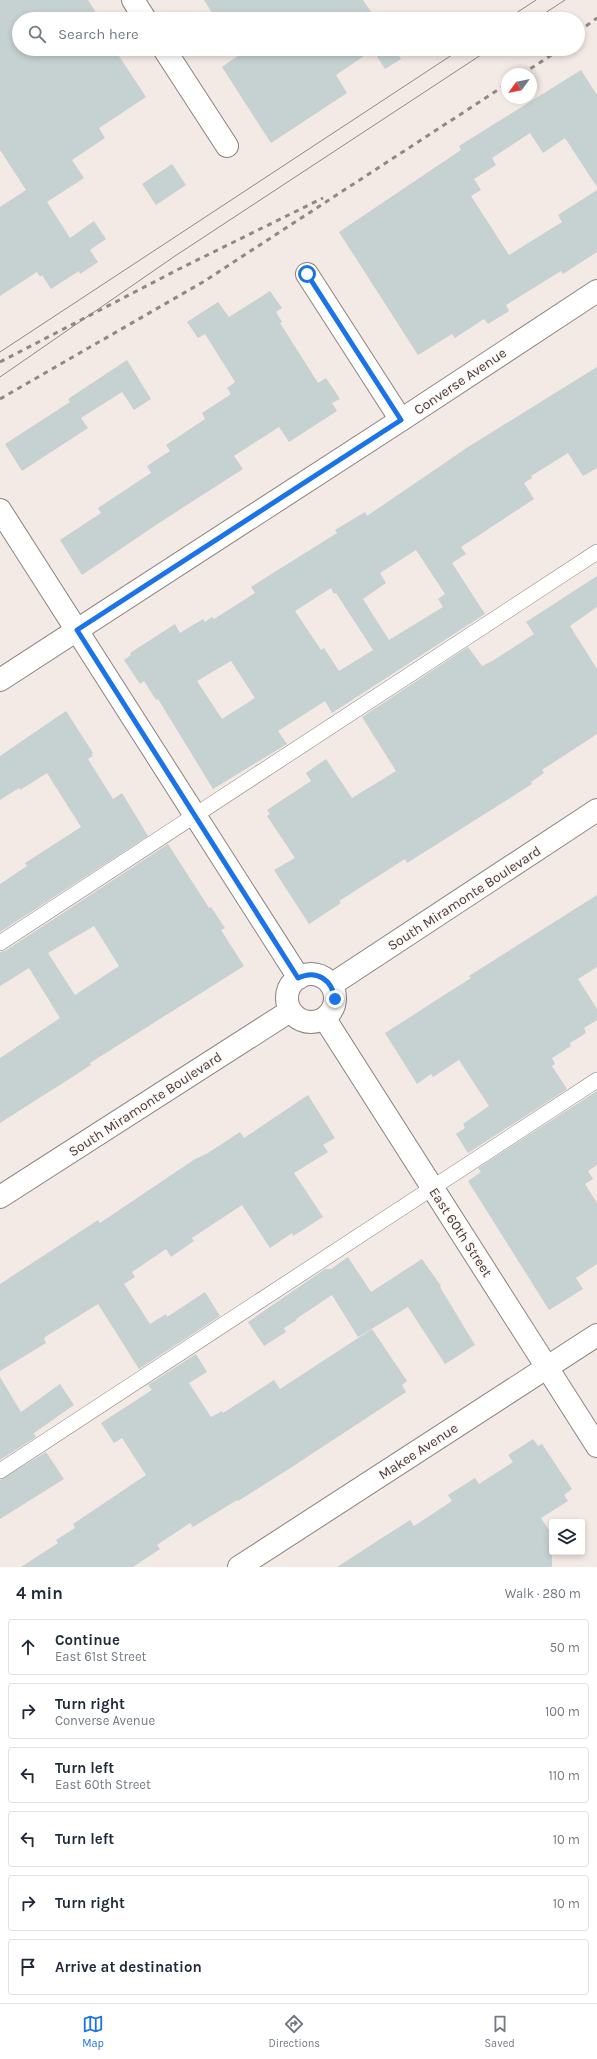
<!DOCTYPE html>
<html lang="en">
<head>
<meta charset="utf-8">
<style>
	body { margin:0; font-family:Karla,sans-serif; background:#f6f6f7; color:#1f2937 }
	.controls { position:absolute; right:12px; bottom:12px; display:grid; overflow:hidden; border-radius:4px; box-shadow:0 2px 6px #0003 }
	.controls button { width:36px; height:36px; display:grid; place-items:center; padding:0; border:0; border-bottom:1px solid #e0e1e3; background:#fff; color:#1f2937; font:20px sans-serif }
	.compass { position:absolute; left:501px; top:68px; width:36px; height:36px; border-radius:50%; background:#fff; box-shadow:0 2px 6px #0003; rotate:237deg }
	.stop { position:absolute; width:12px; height:12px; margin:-9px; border:3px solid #1a73e8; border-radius:50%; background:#fff }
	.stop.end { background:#1a73e8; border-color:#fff; box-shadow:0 1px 4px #0008 }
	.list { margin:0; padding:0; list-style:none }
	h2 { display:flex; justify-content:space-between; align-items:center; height:52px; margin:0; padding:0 16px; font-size:17px }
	h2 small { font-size:13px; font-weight:400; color:#747a83 }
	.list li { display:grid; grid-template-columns:26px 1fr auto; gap:12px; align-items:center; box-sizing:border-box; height:56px; margin:0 8px 8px; padding:0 8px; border:1px solid #e0e1e3; border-radius:4px }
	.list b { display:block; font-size:15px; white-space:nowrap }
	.list p { margin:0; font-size:13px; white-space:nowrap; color:#747a83 }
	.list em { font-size:13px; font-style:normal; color:#747a83 }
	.icon { flex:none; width:22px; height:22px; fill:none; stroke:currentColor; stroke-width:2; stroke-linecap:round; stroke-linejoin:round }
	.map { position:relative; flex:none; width:597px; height:1567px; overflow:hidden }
	.search { position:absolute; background:#fff; box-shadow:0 2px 6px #0003; left:12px; right:12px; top:12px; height:44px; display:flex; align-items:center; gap:10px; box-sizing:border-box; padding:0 14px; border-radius:22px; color:#747a83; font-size:15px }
	.sheet { height:436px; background:#fff }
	nav { display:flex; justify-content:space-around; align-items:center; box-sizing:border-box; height:56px; border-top:1px solid #e0e1e3; background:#fff; font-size:11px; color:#747a83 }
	nav a { display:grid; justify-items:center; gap:2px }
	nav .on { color:#1a73e8 }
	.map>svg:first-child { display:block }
	.building { fill:#c6d1d2; fill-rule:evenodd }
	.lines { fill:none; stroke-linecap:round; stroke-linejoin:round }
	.lane-casing { stroke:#8b827f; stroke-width:16 }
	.street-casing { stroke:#8b827f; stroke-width:24 }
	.secondary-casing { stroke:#8b827f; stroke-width:24 }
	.lane { stroke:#fff; stroke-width:15 }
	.street { stroke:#fff; stroke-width:22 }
	.secondary { stroke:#fff; stroke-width:22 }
	.tram { stroke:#8f8886; stroke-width:1 }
	.rail { stroke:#8f8886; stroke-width:3; stroke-dasharray:5 5; stroke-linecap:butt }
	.route { stroke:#1a73e8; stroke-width:5 }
	.labels { text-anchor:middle; stroke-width:3; stroke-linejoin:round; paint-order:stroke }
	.street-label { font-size:14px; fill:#403c3b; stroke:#fff6f4 }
</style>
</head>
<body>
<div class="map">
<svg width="597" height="1567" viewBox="0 0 597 1567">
	<rect width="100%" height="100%" fill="#f3e9e5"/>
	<path class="building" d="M 0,0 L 88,0 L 100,19 L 19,19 L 19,49 L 119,49 L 119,56 L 146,97 L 99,128 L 105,138 L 72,160 L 84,178 L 47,202 L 70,238 L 94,221 L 106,239 L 90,250 L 98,262 L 80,274 L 79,271 L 51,289 L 42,275 L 40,277 L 37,272 L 0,296 L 0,207 L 26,190 L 0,150 Z
		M 204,0 L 363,0 L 376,19 L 216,19 Z
		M 235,49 L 395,49 L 401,59 L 385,69 L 373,50 L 336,75 L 347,93 L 271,143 L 222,67 L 239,55 Z
		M 581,70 L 597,95 L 597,187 L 565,138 L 543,153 L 530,133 L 492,158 L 496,165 L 474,179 L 481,190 L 471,196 L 509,255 L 562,222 L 558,215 L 597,190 L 597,252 L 563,274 L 561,271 L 506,305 L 509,311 L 488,324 L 484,319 L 455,338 L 452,334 L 418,355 L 339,232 L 461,150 L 459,146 Z
		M 172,164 L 186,185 L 156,205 L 142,184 Z
		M 270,291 L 282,308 L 276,312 L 282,322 L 280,323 L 306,364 L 318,383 L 326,378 L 340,399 L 332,403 L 337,411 L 289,442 L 279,427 L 234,456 L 243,469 L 159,523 L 82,575 L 60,540 L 101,513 L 98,508 L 151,473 L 147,466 L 170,451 L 166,445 L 205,419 L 202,413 L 231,394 L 227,388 L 235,382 L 205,334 L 198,338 L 187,322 L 218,302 L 229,317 Z
		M 127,360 L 151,399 L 134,410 L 122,392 L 81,418 L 88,428 L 22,471 L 5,444 L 70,402 L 68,399 Z
		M 597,367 L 597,468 L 583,476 L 568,453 L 531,476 L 532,478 L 524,483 L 534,499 L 461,547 L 466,554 L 452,563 L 485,614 L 332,713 L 325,701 L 278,731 L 287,744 L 213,789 L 158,699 L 156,700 L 144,681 L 140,684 L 124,660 L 131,655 L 130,653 L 175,624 L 180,633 L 203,619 L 205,622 L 212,617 L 214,619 L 255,593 L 251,587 L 337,533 L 335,530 L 365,512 L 367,516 L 468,447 ZM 416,550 L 445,594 L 438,599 L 443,607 L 389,640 L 363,599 L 386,583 L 380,573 ZM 331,588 L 334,594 L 336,593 L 373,650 L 339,671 L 324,648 L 321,650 L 295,611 ZM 231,661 L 255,698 L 222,719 L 197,681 Z
		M 597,576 L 597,607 L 570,626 L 597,669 L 597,734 L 542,770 L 544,773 L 531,782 L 532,784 L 407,863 L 405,859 L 339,901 L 341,903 L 309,924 L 274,870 L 295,858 L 267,816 L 270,814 L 267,810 L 311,781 L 306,773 L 326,759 L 352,798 L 396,771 L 362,717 L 468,647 L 482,666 L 494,660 L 534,634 L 526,622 Z
		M 66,711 L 93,753 L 91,754 L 93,756 L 88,759 L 113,799 L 122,793 L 148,836 L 0,932 L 0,884 L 27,866 L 25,863 L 81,827 L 47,773 L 20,790 L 19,788 L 0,800 L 0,756 Z
		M 168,844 L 209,908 L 211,907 L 225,928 L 221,930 L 244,966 L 90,1063 L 91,1065 L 0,1123 L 0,1058 L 60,1018 L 29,968 L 0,986 L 0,952 L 5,951 ZM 94,926 L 119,966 L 75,995 L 48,953 Z
		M 597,895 L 597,967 L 578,979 L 597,1009 L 597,1020 L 584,1028 L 586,1033 L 570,1043 L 571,1046 L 552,1058 L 555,1064 L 552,1066 L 567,1089 L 468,1153 L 456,1134 L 465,1128 L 463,1124 L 489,1106 L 459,1060 L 433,1077 L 431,1074 L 417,1084 L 385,1033 L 471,978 L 469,976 Z
		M 597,1091 L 597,1165 L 588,1171 L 593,1179 L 585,1184 L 597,1203 L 597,1264 L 576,1278 L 583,1289 L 549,1310 L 468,1181 L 481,1172 L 478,1168 Z
		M 308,1095 L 335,1138 L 323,1145 L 328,1152 L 294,1173 L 323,1217 L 293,1236 L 292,1233 L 270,1248 L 242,1205 L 192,1238 L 194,1241 L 171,1257 L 166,1249 L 132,1272 L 135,1277 L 124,1284 L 150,1324 L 166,1314 L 167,1317 L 205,1292 L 220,1316 L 139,1369 L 98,1304 L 45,1337 L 44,1339 L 46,1343 L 0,1371 L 0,1284 L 98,1220 L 100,1223 L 195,1159 L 208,1153 L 240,1132 L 244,1138 Z
		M 348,1257 L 371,1292 L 422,1259 L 441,1286 L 440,1287 L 475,1345 L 445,1364 L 408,1307 L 358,1337 L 332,1295 L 296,1319 L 297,1320 L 284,1328 L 286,1332 L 264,1346 L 248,1322 L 325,1269 L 331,1269 Z
		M 372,1329 L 407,1381 L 402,1385 L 406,1392 L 292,1467 L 238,1501 L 237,1500 L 193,1527 L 190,1523 L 157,1545 L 160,1549 L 133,1567 L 21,1567 L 58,1543 L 56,1540 L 75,1528 L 73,1524 L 146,1475 L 122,1438 L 114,1443 L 101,1423 L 152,1390 L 148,1385 L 196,1354 L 207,1372 L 189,1383 L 211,1417 L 222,1411 L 223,1413 L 274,1380 L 280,1389 Z
		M 0,1377 L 21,1412 L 60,1384 L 74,1405 L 34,1433 L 36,1437 L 0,1460 Z
		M 533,1439 L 538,1446 L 542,1444 L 572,1489 L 564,1495 L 568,1501 L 541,1518 L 552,1535 L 552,1567 L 337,1567 L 410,1520 L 414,1526 L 452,1501 L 448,1495 L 475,1478 L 479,1484 L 513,1462 L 508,1455 Z
		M 46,1452 L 64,1479 L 0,1519 L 0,1480 Z"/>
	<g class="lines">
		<defs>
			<path id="lane" d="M 0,943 L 597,552
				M 0,1471 L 597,1080"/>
			<path id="street" d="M 133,0 L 145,19
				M 164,49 L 227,146
				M 307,274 L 401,420
				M 0,680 L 401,420 L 597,291
				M 239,1567 L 597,1335"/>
			<path id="secondary" d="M 0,510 L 299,978
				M287 998a24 24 0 1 1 48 0a24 24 0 1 1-48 0Z
				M 331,985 L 597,810
				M 325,1019 L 597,1446
				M 0,1197 L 290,1011"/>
		</defs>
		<use href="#lane" class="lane-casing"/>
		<use href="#street" class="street-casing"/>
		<use href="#secondary" class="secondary-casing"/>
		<use href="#lane" class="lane"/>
		<use href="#street" class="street"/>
		<use href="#secondary" class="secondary"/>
		<path class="tram" d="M 507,19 L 536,0
			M 536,19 L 565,0
			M 0,352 L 461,49
			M 0,377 L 175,256 L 490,49"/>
		<path class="rail" d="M 578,32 L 597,18
			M 522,74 L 561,49
			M 0,362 L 179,269 L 323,198
			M 0,399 L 203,282 L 507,84"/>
	</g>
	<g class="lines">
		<path class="route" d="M 307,274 L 401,420 L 77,630 L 298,978 C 317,969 332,980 335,999"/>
	</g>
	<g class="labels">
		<g class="street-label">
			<text transform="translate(460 381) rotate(-34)" y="5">Converse Avenue</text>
			<text transform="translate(464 898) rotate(-33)" y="5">South Miramonte Boulevard</text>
			<text transform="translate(145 1104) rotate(-33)" y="5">South Miramonte Boulevard</text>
			<text transform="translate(461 1232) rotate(57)" y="5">East 60th Street</text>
			<text transform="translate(418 1451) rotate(-33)" y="5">Makee Avenue</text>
		</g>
	</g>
</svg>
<div class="controls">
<button><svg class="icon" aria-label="layers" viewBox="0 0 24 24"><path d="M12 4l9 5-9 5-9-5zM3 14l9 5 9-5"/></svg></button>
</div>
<svg class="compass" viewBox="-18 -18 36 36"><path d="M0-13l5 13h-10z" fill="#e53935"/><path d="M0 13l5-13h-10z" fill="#747a83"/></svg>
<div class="stop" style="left:307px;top:274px"></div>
<div class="stop end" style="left:335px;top:999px"></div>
<div class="search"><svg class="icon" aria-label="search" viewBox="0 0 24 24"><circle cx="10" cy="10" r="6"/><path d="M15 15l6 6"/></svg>Search here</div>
</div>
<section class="sheet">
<h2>4 min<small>Walk · 280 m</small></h2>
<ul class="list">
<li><svg class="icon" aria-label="ahead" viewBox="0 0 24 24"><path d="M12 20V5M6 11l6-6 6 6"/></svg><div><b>Continue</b><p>East 61st Street</p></div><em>50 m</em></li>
<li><svg class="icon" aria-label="right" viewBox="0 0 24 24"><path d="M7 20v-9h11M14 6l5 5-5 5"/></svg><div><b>Turn right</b><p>Converse Avenue</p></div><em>100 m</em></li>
<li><svg class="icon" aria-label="left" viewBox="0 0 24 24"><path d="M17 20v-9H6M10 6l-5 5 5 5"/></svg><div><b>Turn left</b><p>East 60th Street</p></div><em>110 m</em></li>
<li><svg class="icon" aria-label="left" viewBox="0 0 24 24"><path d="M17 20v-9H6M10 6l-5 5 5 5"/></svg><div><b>Turn left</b></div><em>10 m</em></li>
<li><svg class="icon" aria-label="right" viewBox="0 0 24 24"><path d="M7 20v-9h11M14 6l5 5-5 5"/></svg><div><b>Turn right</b></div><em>10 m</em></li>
<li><svg class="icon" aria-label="arrive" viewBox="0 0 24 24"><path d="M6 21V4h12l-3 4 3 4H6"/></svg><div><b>Arrive at destination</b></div></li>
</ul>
</section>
<nav>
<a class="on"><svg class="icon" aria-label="map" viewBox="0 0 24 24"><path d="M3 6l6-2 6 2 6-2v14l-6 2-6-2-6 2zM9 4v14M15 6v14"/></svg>Map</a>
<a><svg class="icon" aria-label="directions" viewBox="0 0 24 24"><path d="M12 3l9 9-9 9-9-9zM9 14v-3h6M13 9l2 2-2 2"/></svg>Directions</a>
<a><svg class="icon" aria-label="saved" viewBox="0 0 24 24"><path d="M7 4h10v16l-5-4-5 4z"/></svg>Saved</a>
</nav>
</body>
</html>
